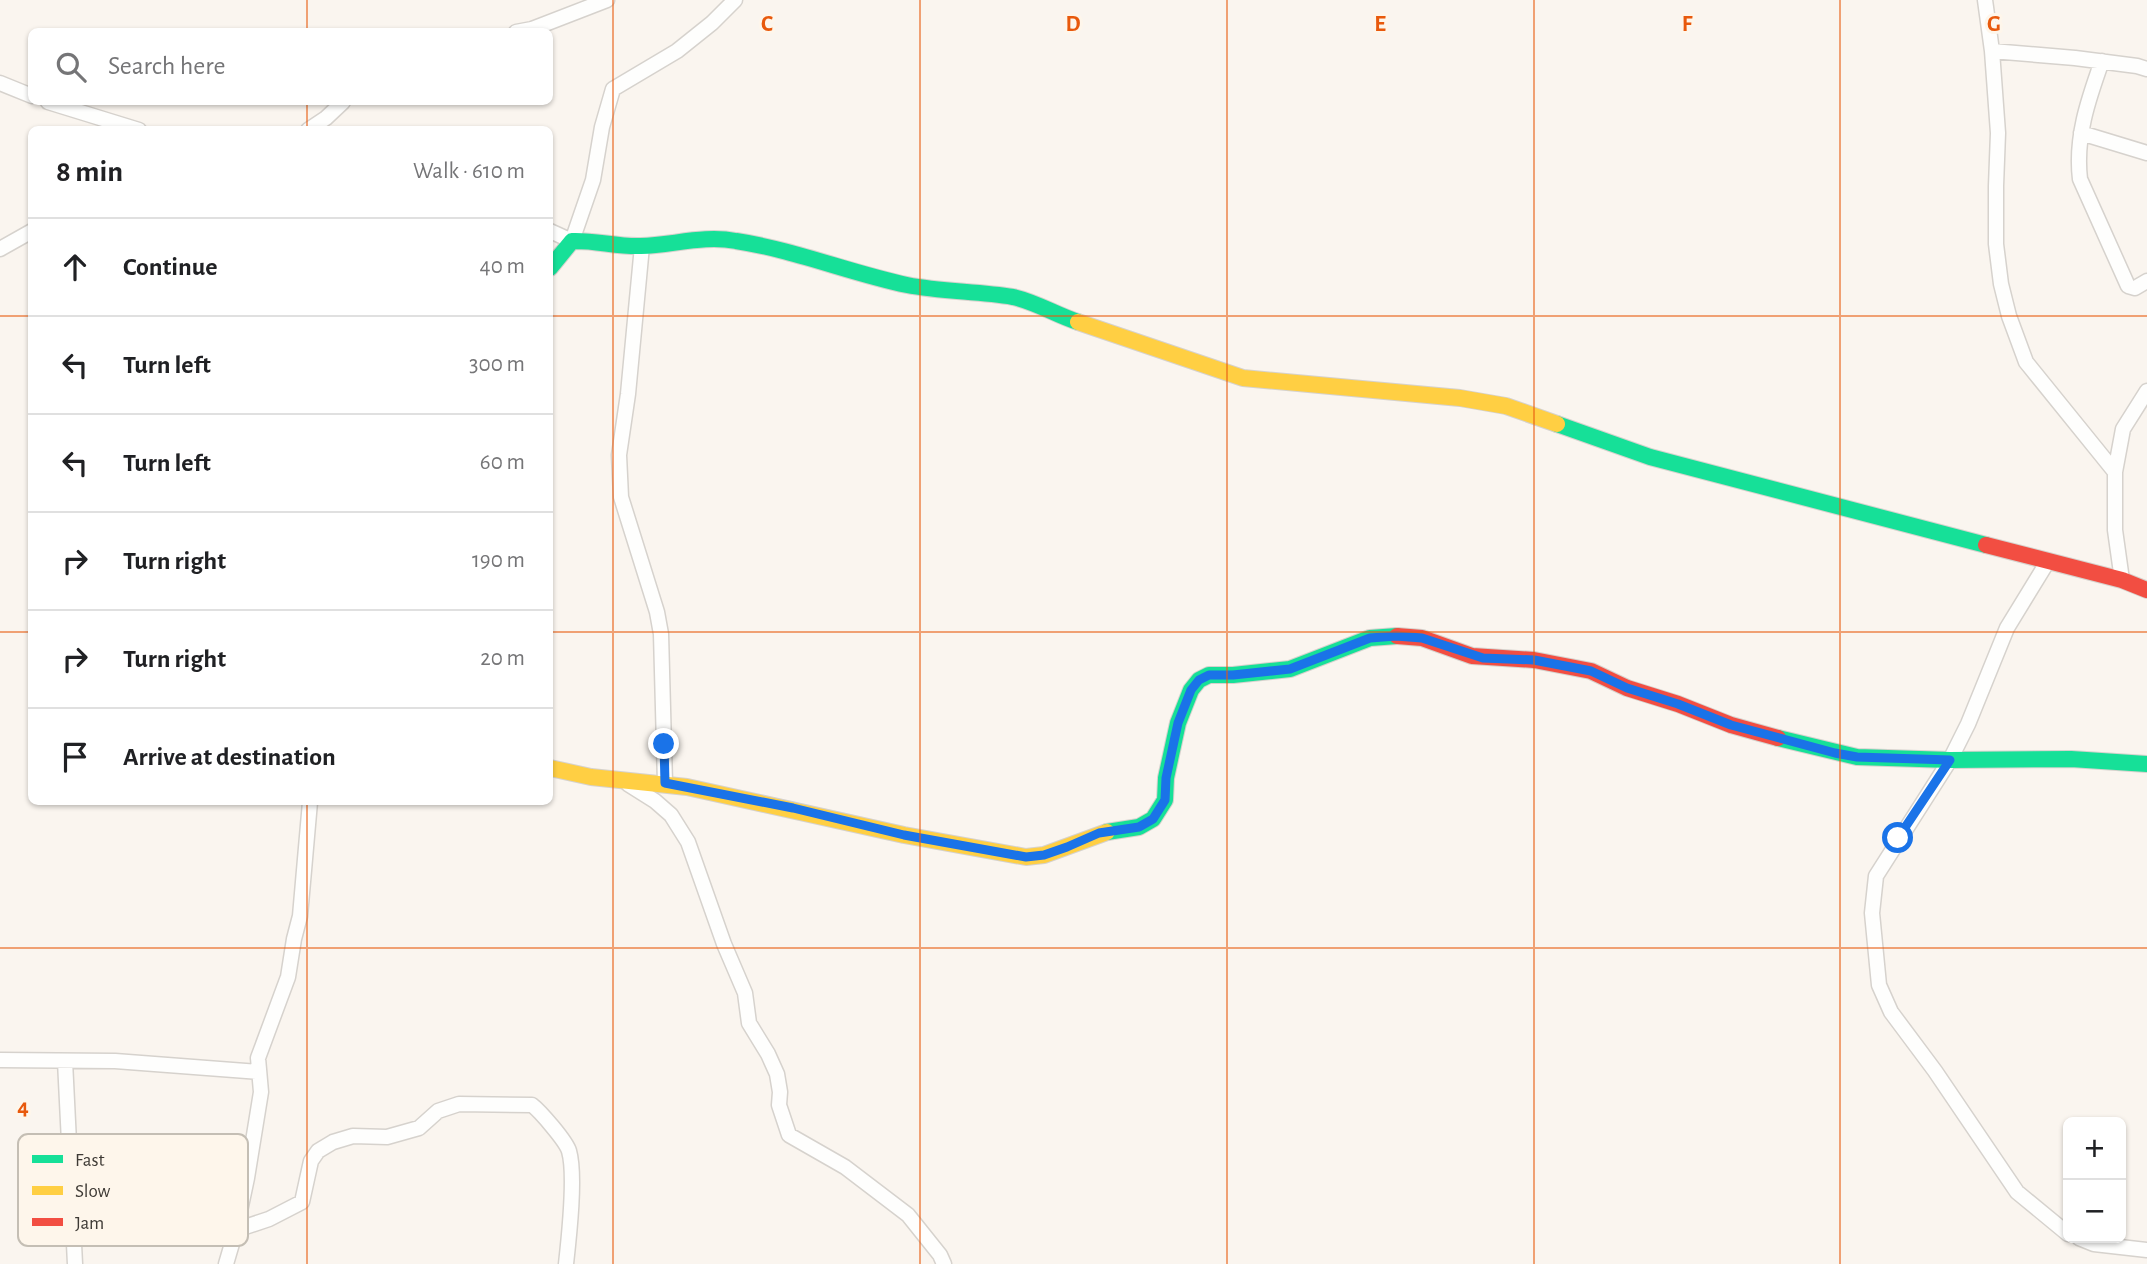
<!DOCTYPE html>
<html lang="en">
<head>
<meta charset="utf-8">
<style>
	body { margin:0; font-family:"Alegreya Sans",sans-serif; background:#f2f2f2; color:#202124 }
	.controls { position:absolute; right:21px; bottom:21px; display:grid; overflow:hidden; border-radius:10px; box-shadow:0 2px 5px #0004 }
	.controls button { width:63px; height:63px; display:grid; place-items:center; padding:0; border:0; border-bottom:2px solid #e0e0e0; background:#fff; color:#202124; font:35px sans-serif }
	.stop { position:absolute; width:21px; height:21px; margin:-16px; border:5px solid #1a73e8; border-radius:50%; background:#fff }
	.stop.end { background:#1a73e8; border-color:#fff; box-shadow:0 2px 7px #0008 }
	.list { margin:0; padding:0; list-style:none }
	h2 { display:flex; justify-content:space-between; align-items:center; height:91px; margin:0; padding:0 28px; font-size:30px }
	h2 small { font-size:23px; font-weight:400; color:#757577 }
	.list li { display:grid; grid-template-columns:46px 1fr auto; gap:21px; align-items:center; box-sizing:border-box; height:98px; padding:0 28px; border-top:2px solid #e0e0e0 }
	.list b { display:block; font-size:26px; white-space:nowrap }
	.list em { font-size:23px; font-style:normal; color:#757577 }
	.icon { flex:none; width:38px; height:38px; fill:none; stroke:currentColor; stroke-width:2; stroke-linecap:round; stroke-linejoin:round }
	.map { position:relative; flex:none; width:2147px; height:1264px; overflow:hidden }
	.search { position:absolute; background:#fff; box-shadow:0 2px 5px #0004; left:28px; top:28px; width:525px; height:77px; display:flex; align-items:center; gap:18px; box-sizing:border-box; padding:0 24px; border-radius:10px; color:#757577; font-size:26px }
	.panel { position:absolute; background:#fff; box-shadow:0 2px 5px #0004; left:28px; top:126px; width:525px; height:679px; border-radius:10px }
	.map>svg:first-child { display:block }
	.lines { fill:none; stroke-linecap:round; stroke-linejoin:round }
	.street-casing { stroke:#d6d2cd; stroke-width:17 }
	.fast-casing { stroke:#d6d2cd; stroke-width:18 }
	.slow-casing { stroke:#d6d2cd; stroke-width:18 }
	.jam-casing { stroke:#d6d2cd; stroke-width:18 }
	.street { stroke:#fefefd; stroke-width:14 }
	.fast { stroke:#16e098; stroke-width:16 }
	.slow { stroke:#ffcf43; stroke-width:16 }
	.jam { stroke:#f24e42; stroke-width:16 }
	.route { stroke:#1a73e8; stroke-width:9 }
	.grid { fill:none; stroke:#e8590c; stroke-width:2; stroke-opacity:0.55 }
	.key { fill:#fef6eb; stroke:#c4beb4; stroke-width:2 }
	.key-label { font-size:19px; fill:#3e3a35 }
	.grid-label { font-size:23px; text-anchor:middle; font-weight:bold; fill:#e8590c; stroke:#fef6eb; stroke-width:6; stroke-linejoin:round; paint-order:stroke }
</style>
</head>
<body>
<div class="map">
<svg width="2147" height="1264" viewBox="0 0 2147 1264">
	<rect width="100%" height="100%" fill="#faf5ef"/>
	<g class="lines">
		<defs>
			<path id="street" d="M 1985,0 L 1992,51 L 1998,133 L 1996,186 L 1996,244 L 2001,284 L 2009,316 L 2026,362 L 2115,472
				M 516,32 L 532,29 L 607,0
				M 1992,51 L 2075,58 L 2137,66 L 2147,69
				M 2102,61 C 2088,100 2075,138 2080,179 L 2128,286 L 2135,288 L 2147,281
				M 0,83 L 32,96
				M 48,102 L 139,130
				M 308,130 L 326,118 L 343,102
				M 2081,133 L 2147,153
				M 550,231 L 572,241 L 593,180 L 602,127 L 613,89 L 677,51 L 712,23 L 735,0
				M 642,246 L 628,394 L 619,455 L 621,497 L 657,612 L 661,634 L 665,783
				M 0,249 L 32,231
				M 2048,561 L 2007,628 L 1968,724 L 1950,760 L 1876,876 L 1872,913 L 1879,985 L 1891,1012 L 1935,1071 L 2017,1192 L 2068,1234
				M 2122,580 L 2115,530 L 2115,472 L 2123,429 L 2147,391
				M 628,784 L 655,801 L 671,815 L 688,842 L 724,944 L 745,993 L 749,1023 L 768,1054 L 777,1074 L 780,1092 L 779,1105 L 789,1135 L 845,1167 L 908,1215 L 940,1255 L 944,1264
				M 0,1060 L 115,1061 L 259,1072
				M 65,1061 L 75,1264
				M 236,1230 L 269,1219 L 302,1202 L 311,1161 L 318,1151 L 333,1142 L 353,1136 L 387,1137 L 419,1128 L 438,1111 L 459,1104 L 532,1105 C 540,1111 566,1141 569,1151 C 576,1175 569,1237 566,1264
				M 2079,1238 L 2094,1244 L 2147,1250
				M 226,1264 L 236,1230 L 247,1178 L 261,1092 L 258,1058 L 288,977 L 294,939 L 300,916 L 310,802"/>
			<path id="fast" d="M 550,268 L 572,241 C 595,240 617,247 641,246 C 673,245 704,235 736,241 C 795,250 850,273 907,285 C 942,292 978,291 1013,297 C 1036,302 1056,315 1078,322
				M 1557,424 L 1650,457 L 1986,545
				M 1778,738 L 1857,757 L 1950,760 L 2071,759 L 2147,764
				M 1107,832 L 1139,827 L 1153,819 L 1165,800 L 1166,778 L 1178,723 L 1191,690 L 1199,680 L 1209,675 L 1233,675 L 1290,669 L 1370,638 L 1397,636"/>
			<path id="slow" d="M 1078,322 L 1243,378 L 1460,398 L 1506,406 L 1557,424
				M 550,768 L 591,777 L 687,787 L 904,835 L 1026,857 L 1044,855 L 1107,832"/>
			<path id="jam" d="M 1986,545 L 2122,580 L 2147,590
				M 1397,636 L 1422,638 L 1472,656 L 1534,660 L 1591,671 L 1627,688 L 1678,704 L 1731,725 L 1778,738"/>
		</defs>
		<use href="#street" class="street-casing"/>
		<use href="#fast" class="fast-casing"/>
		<use href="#slow" class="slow-casing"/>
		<use href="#jam" class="jam-casing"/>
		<use href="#street" class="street"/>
		<use href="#fast" class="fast"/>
		<use href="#slow" class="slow"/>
		<use href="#jam" class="jam"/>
	</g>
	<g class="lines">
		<path class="route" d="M 664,744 L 665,783 L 793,808 L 904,835 L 1026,857 L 1044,855 L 1067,847 L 1099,833 L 1139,827 L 1153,819 L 1165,800 L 1166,778 L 1178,723 L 1191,690 L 1199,680 L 1209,675 L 1233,675 L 1290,669 L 1370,638 L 1396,636 L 1422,638 L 1483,658 L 1534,660 L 1591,671 L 1627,688 L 1678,704 L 1731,725 L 1835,753 L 1857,757 L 1950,760 L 1898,838"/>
	</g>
	<path class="grid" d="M 307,0 L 307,32M 613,0 L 613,1264M 920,0 L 920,1264M 1227,0 L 1227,1264M 1534,0 L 1534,1264M 1840,0 L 1840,1264M 307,102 L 307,130M 0,316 L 32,316M 550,316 L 2147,316M 0,632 L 32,632M 550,632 L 2147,632M 307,802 L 307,1264M 0,948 L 2147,948"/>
	<rect x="18" y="1134" width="230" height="112" rx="10" class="key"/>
	<rect x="32" y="1155" width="31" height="8" fill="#16e098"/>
	<rect x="32" y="1186" width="31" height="9" fill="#ffcf43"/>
	<rect x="32" y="1218" width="31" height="8" fill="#f24e42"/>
	<g class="key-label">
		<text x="75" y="1166">Fast</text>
		<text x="75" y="1197">Slow</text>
		<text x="75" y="1229">Jam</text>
	</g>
	<g class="grid-label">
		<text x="767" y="31">C</text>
		<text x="1073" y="31">D</text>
		<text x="1380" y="31">E</text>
		<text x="1687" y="31">F</text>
		<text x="1994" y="31">G</text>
		<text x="23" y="1114">4</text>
	</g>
</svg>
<div class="controls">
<button>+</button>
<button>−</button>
</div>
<div class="stop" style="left:1898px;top:838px"></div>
<div class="stop end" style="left:664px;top:744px"></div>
<div class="search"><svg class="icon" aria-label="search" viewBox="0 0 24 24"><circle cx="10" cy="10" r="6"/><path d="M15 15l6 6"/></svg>Search here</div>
<section class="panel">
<h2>8 min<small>Walk · 610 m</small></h2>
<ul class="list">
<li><svg class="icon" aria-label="ahead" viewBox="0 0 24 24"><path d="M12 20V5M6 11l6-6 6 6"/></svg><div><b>Continue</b></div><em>40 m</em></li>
<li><svg class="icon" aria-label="left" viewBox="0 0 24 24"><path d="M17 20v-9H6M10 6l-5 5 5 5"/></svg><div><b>Turn left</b></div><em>300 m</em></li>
<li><svg class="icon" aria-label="left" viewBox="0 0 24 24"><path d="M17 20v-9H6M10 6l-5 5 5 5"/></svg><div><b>Turn left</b></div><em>60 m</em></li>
<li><svg class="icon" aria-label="right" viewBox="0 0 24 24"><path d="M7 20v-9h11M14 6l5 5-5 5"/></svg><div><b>Turn right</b></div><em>190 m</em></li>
<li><svg class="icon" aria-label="right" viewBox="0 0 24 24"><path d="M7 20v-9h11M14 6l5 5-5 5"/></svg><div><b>Turn right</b></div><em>20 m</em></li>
<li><svg class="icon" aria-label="arrive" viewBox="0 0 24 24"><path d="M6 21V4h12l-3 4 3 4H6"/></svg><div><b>Arrive at destination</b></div></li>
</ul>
</section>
</div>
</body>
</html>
